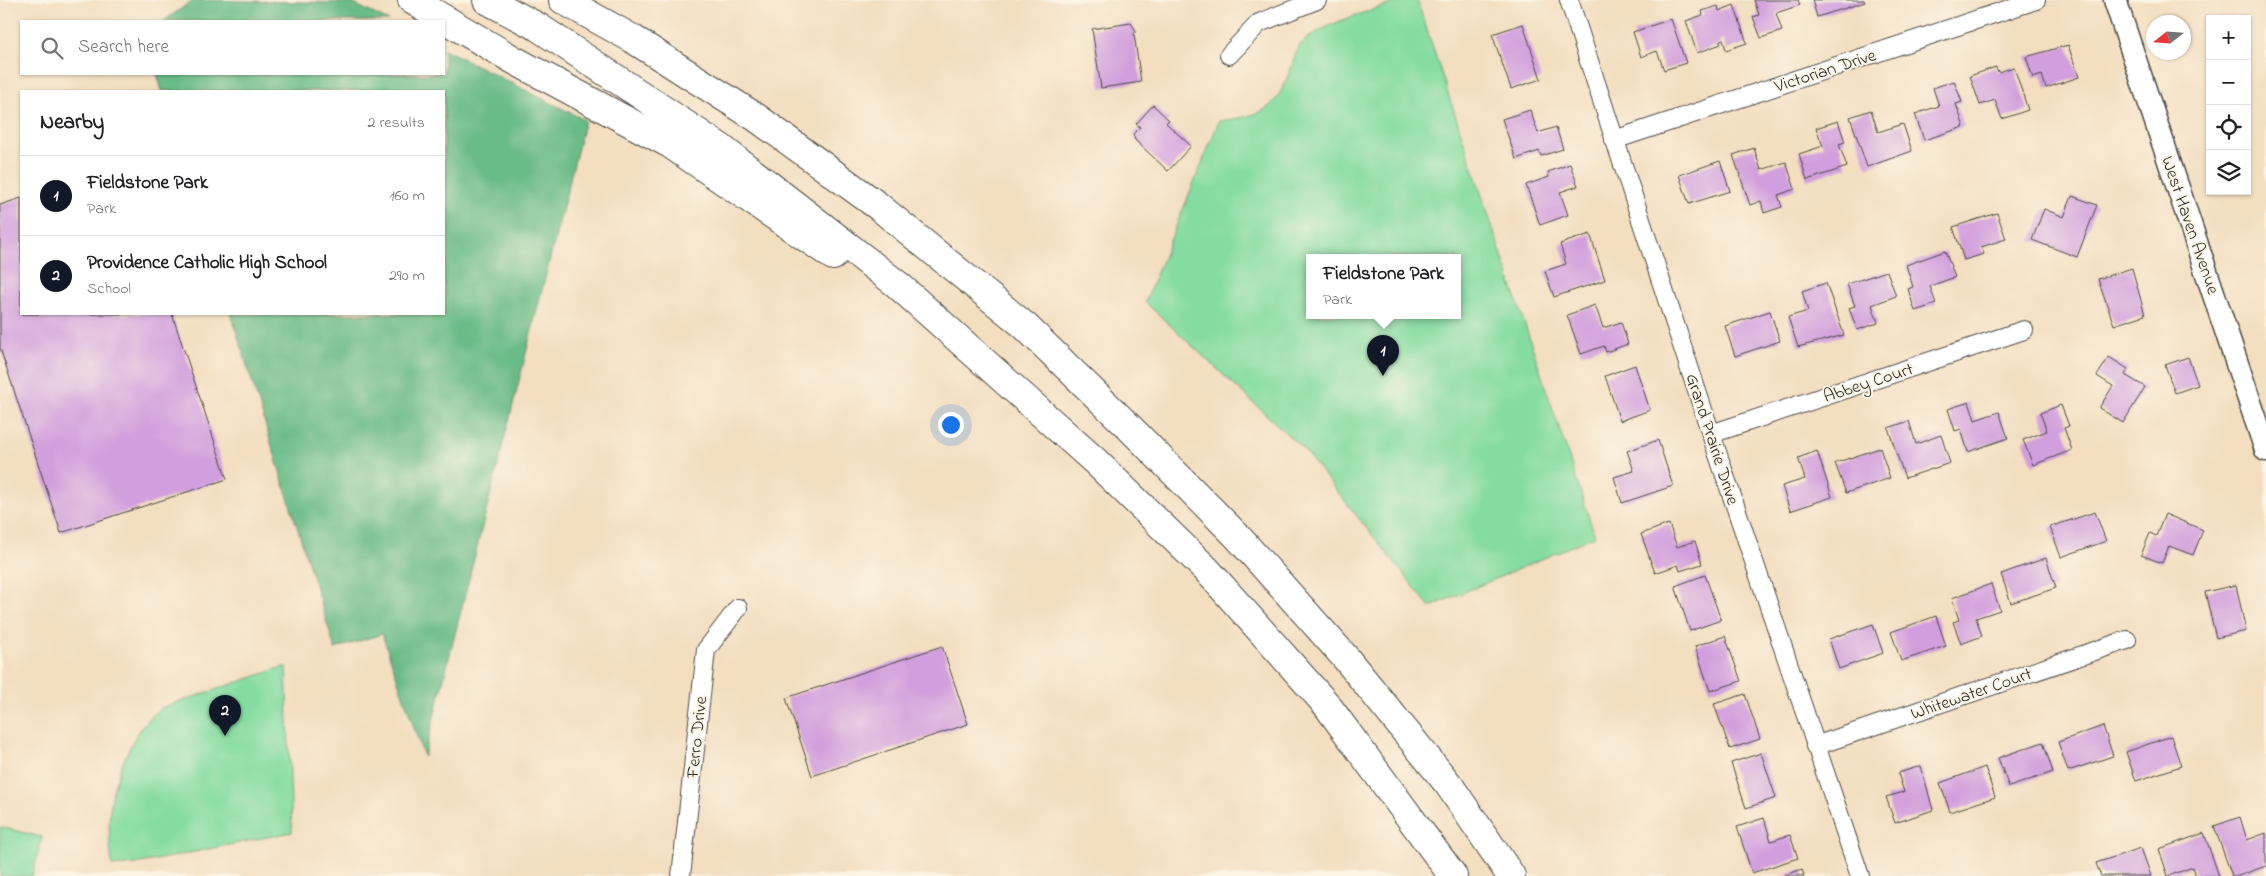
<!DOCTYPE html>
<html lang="en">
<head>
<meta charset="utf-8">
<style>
	body { margin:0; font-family:"Indie Flower",sans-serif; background:#f2f2f2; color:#202124 }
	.controls { position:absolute; right:15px; top:15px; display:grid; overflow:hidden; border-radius:0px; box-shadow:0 1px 4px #0004 }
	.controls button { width:45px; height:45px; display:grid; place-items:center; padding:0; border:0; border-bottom:1px solid #e0e0e0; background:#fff; color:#202124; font:25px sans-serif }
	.compass { position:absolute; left:2146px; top:15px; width:45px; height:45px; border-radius:50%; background:#fff; box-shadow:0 1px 4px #0004; rotate:253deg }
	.you { position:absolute; left:950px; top:424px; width:18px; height:18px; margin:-12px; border:4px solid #fff; border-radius:50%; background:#1a73e8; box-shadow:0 0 0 8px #1a73e833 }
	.badge { display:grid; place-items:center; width:32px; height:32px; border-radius:50%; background:#111827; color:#fff; font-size:16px; font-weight:700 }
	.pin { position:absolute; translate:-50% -41px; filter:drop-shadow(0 1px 2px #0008) }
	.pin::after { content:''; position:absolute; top:26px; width:18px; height:15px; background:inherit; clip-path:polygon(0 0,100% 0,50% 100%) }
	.popup { position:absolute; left:1306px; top:254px; width:155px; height:65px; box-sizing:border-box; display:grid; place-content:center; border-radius:0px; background:#fff; filter:drop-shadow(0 1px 4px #0005); font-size:16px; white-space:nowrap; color:#757577 }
	.popup b { font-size:19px; color:#202124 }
	.popup::after { content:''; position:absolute; left:50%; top:100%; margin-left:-10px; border:10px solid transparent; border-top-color:#fff }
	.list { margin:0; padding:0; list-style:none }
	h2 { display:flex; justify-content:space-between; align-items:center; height:65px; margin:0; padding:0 20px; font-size:21px }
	h2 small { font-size:16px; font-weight:400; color:#757577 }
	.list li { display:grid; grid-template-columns:32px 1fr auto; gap:15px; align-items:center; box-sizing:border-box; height:80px; padding:0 20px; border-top:1px solid #e0e0e0 }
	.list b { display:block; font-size:19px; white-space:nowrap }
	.list p { margin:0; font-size:16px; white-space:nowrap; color:#757577 }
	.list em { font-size:16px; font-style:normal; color:#757577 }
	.icon { flex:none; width:28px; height:28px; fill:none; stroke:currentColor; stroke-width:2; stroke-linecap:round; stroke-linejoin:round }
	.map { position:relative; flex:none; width:2266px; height:876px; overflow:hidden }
	.search { position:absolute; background:#fff; box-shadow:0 1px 4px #0004; left:20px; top:20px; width:425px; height:55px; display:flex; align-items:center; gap:12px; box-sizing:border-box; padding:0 18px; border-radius:0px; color:#757577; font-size:19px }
	.panel { position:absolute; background:#fff; box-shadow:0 1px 4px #0004; left:20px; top:90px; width:425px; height:225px; border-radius:0px }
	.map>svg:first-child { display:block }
	.green { fill:#84dca1; stroke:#588466; fill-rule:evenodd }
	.forest { fill:#6bbc87; stroke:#4b7459 }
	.building { fill:#d19fdd }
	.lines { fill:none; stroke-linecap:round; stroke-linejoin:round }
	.minor-casing { stroke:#494641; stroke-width:20 }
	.tertiary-casing { stroke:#494641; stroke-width:25 }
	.motorway-casing { stroke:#494641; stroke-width:30 }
	.minor { stroke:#fff; stroke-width:18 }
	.tertiary { stroke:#fff; stroke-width:22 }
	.motorway { stroke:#fff; stroke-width:28 }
	.labels { text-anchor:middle; stroke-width:4; stroke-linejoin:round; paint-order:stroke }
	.street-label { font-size:18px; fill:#2b2b2b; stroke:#fcf5e5 }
</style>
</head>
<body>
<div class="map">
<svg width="2266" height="876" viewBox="0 0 2266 876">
	<rect width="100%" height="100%" fill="#fcf5e5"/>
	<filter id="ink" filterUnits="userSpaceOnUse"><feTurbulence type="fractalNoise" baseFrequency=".02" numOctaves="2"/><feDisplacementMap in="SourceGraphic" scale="10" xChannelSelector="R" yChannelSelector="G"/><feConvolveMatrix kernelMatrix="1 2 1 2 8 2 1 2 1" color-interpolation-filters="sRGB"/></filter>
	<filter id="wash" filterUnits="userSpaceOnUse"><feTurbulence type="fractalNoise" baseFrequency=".0096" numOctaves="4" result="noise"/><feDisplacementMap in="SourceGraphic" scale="20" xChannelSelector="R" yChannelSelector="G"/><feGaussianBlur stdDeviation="1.12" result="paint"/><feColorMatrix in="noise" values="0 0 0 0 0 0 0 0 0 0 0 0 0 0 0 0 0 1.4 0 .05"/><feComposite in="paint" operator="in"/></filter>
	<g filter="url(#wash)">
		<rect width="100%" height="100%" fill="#f3dec0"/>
		<path class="green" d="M 1403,0 L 1417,0 L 1595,536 L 1430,607 L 1303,449 L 1145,302 L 1219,121 C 1263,115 1276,112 1291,67 C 1294,60 1296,48 1302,43 C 1326,21 1372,11 1403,0 ZM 1309,257 L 1457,257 L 1457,315 L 1309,315 Z
			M 286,666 L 292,832 L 136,864 L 112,866 C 107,820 107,796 127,753 C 135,736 146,719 161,708 Z
			M 0,827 L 42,837 L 32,876 L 0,876 Z"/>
		<path class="forest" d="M 193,0 L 352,3 L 389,21 L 164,21 Z
			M 444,49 L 585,120 L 424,757 L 382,634 L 335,649 L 231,314 L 444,314 L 444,91 L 162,91 L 157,74 L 444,74 Z"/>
		<g id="blocks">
			<path class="building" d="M 1754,0 L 1798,0 L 1800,5 L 1776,13 L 1782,31 L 1761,38 L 1753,17 L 1759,15 Z
				M 1812,0 L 1864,0 L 1865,2 L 1817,17 Z
				M 1734,5 L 1747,43 L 1726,50 L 1723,39 L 1719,41 L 1721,44 L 1697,53 L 1686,21 L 1703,15 L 1702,11 L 1718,6 L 1719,11 Z
				M 1671,19 L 1686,63 L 1664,70 L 1657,51 L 1641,57 L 1633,32 Z
				M 1131,23 L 1136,31 L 1134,34 L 1141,82 L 1101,88 L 1092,29 Z
				M 1523,24 L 1541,79 L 1511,89 L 1492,34 Z
				M 2068,45 L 2079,77 L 2046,88 L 2042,75 L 2033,78 L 2026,57 Z
				M 1996,67 L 1998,72 L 2014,67 L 2028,110 L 2002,119 L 1995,100 L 1980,105 L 1970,76 Z
				M 1954,81 L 1962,102 L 1956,104 L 1964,127 L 1924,140 L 1915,114 L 1939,106 L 1933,88 Z
				M 1153,105 L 1169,120 L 1166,123 L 1191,146 L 1168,171 L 1135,140 L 1133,134 L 1140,127 L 1136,124 Z
				M 1530,110 L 1538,133 L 1556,127 L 1563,149 L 1541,156 L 1539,151 L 1516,159 L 1502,119 Z
				M 1871,110 L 1878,132 L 1903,124 L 1912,151 L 1867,167 L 1850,117 Z
				M 1838,121 L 1845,142 L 1839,144 L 1847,167 L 1807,180 L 1799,154 L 1823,146 L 1816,128 Z
				M 1754,148 L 1761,170 L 1786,162 L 1795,189 L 1778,195 L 1782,207 L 1764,213 L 1761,201 L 1750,205 L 1733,155 Z
				M 1720,161 L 1730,191 L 1689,204 L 1679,175 Z
				M 1570,164 L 1578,186 L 1560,192 L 1568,215 L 1540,225 L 1526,185 L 1549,177 L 1548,172 Z
				M 2072,196 L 2097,205 L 2077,257 L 2032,240 L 2044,209 L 2064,217 Z
				M 21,198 L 21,314 L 172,314 L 227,479 L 61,533 L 0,348 L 0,205 Z
				M 1997,213 L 2006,239 L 1981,247 L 1984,254 L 1964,260 L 1953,227 Z
				M 1590,234 L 1605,280 L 1554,297 L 1545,271 L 1566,264 L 1560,244 Z
				M 1945,251 L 1955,277 L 1930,286 L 1936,304 L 1915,311 L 1908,289 L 1913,287 L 1906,265 Z
				M 2132,268 L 2145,315 L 2114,325 L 2098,279 Z
				M 1887,271 L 1896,296 L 1872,305 L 1878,323 L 1857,330 L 1849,308 L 1855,306 L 1847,284 Z
				M 1826,283 L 1844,335 L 1798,347 L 1788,317 L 1808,311 L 1802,291 Z
				M 1595,305 L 1603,328 L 1621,322 L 1628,344 L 1606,352 L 1604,346 L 1581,354 L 1567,315 Z
				M 1770,311 L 1780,341 L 1735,356 L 1725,326 Z
				M 2109,357 L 2128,369 L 2125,375 L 2145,387 L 2123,423 L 2099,408 L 2113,386 L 2097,376 Z
				M 2188,357 L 2198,385 L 2175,393 L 2165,365 Z
				M 1635,365 L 1650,410 L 1620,421 L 1605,376 Z
				M 1969,402 L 1975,420 L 1999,412 L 2008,438 L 1968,452 L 1961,429 L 1955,431 L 1948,409 Z
				M 2061,405 L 2069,426 L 2064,428 L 2072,450 L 2033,465 L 2023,440 L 2047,431 L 2040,413 Z
				M 1909,421 L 1916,444 L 1941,435 L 1950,463 L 1905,478 L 1888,428 Z
				M 1658,440 L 1673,486 L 1622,503 L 1614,477 L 1634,471 L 1627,451 Z
				M 1880,448 L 1890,478 L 1846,493 L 1835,463 Z
				M 1817,451 L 1832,497 L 1790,511 L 1782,486 L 1805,479 L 1798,458 Z
				M 2095,512 L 2106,541 L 2061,557 L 2050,527 Z
				M 2165,514 L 2203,530 L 2193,555 L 2169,546 L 2162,563 L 2141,555 L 2150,533 L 2156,536 Z
				M 1669,524 L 1677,547 L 1695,541 L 1702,564 L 1680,571 L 1678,565 L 1655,573 L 1641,534 Z
				M 2046,558 L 2056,588 L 2011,603 L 2001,574 Z
				M 1705,575 L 1721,620 L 1690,631 L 1675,586 Z
				M 1991,584 L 2000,610 L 1976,618 L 1982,636 L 1961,644 L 1953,622 L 1959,620 L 1952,598 Z
				M 2236,585 L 2246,631 L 2216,638 L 2205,592 Z
				M 1936,616 L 1946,646 L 1901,661 L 1891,632 Z
				M 1873,624 L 1883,653 L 1839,669 L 1829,639 Z
				M 1725,636 L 1741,681 L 1710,691 L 1695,646 Z
				M 942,646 L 968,724 L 812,776 L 786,698 Z
				M 1745,694 L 1760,739 L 1730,749 L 1714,704 Z
				M 2103,726 L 2113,756 L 2068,771 L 2058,742 Z
				M 2171,736 L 2181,766 L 2136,781 L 2126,752 Z
				M 2043,742 L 2053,772 L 2009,787 L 1998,758 Z
				M 1761,753 L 1776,798 L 1746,808 L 1731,763 Z
				M 1921,766 L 1933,810 L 1895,823 L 1886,797 L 1904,792 L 1898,773 Z
				M 1985,767 L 1995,797 L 1950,812 L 1940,783 Z
				M 2240,817 L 2247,840 L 2266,833 L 2266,866 L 2238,876 L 2232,876 L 2214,826 Z
				M 1764,818 L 1771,841 L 1790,835 L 1798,858 L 1752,873 L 1737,827 Z
				M 2204,833 L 2219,876 L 2196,876 L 2193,867 L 2168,876 L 2159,849 Z
				M 2141,848 L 2151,876 L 2101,876 L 2096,863 Z
				M 1802,869 L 1804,876 L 1783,876 Z"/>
		</g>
	</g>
	<g filter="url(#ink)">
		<use href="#blocks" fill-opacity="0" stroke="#494641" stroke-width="1"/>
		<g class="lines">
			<defs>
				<path id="minor" d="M 1569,0 L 1711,434 L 1860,876
					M 1229,55 L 1259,23 L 1317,0
					M 1614,140 L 2036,0
					M 1711,434 L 2024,330
					M 1815,746 L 2127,640
					M 681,876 L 706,650 L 738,608"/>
				<path id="tertiary" d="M 2115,0 L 2266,450"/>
				<path id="motorway" d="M 412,0 L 512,59 L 670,144 L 833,256
					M 487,0 L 538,27 L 721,148 L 898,285 L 1096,462 L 1206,569 L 1326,704 L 1453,876
					M 563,0 L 633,39 L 757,118 L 878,206 L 1025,326 L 1130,428 L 1237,536 L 1344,656 L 1449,785 L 1511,876"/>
			</defs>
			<use href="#minor" class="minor-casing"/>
			<use href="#tertiary" class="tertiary-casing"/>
			<use href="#motorway" class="motorway-casing"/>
			<use href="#minor" class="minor"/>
			<use href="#tertiary" class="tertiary"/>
			<use href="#motorway" class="motorway"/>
		</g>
	</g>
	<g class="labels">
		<g class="street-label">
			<text transform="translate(1825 70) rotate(-18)" y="6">Victorian Drive</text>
			<text transform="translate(2191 225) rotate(71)" y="6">West Haven Avenue</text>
			<text transform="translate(1868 382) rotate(-18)" y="6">Abbey Court</text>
			<text transform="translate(1713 439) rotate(72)" y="6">Grand Prairie Drive</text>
			<text transform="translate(1971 693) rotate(-19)" y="6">Whitewater Court</text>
			<text transform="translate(696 737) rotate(-84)" y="6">Ferro Drive</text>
		</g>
	</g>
</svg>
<div class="controls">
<button>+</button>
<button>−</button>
<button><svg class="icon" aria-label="locate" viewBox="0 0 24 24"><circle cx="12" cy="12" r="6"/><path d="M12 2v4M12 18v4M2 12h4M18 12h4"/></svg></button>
<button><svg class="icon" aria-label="layers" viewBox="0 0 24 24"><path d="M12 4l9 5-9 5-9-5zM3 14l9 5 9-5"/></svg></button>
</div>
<svg class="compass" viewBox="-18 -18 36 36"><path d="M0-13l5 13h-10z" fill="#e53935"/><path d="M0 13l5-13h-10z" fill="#757577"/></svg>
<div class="you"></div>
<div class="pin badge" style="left:1383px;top:376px">1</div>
<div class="popup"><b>Fieldstone Park</b>Park</div>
<div class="pin badge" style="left:225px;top:736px">2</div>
<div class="search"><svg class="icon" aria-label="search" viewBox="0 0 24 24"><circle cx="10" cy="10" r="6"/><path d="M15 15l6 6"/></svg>Search here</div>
<section class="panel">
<h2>Nearby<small>2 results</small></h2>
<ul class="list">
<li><span class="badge">1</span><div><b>Fieldstone Park</b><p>Park</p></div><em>160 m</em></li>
<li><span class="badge">2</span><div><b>Providence Catholic High School</b><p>School</p></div><em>290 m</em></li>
</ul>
</section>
</div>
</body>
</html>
